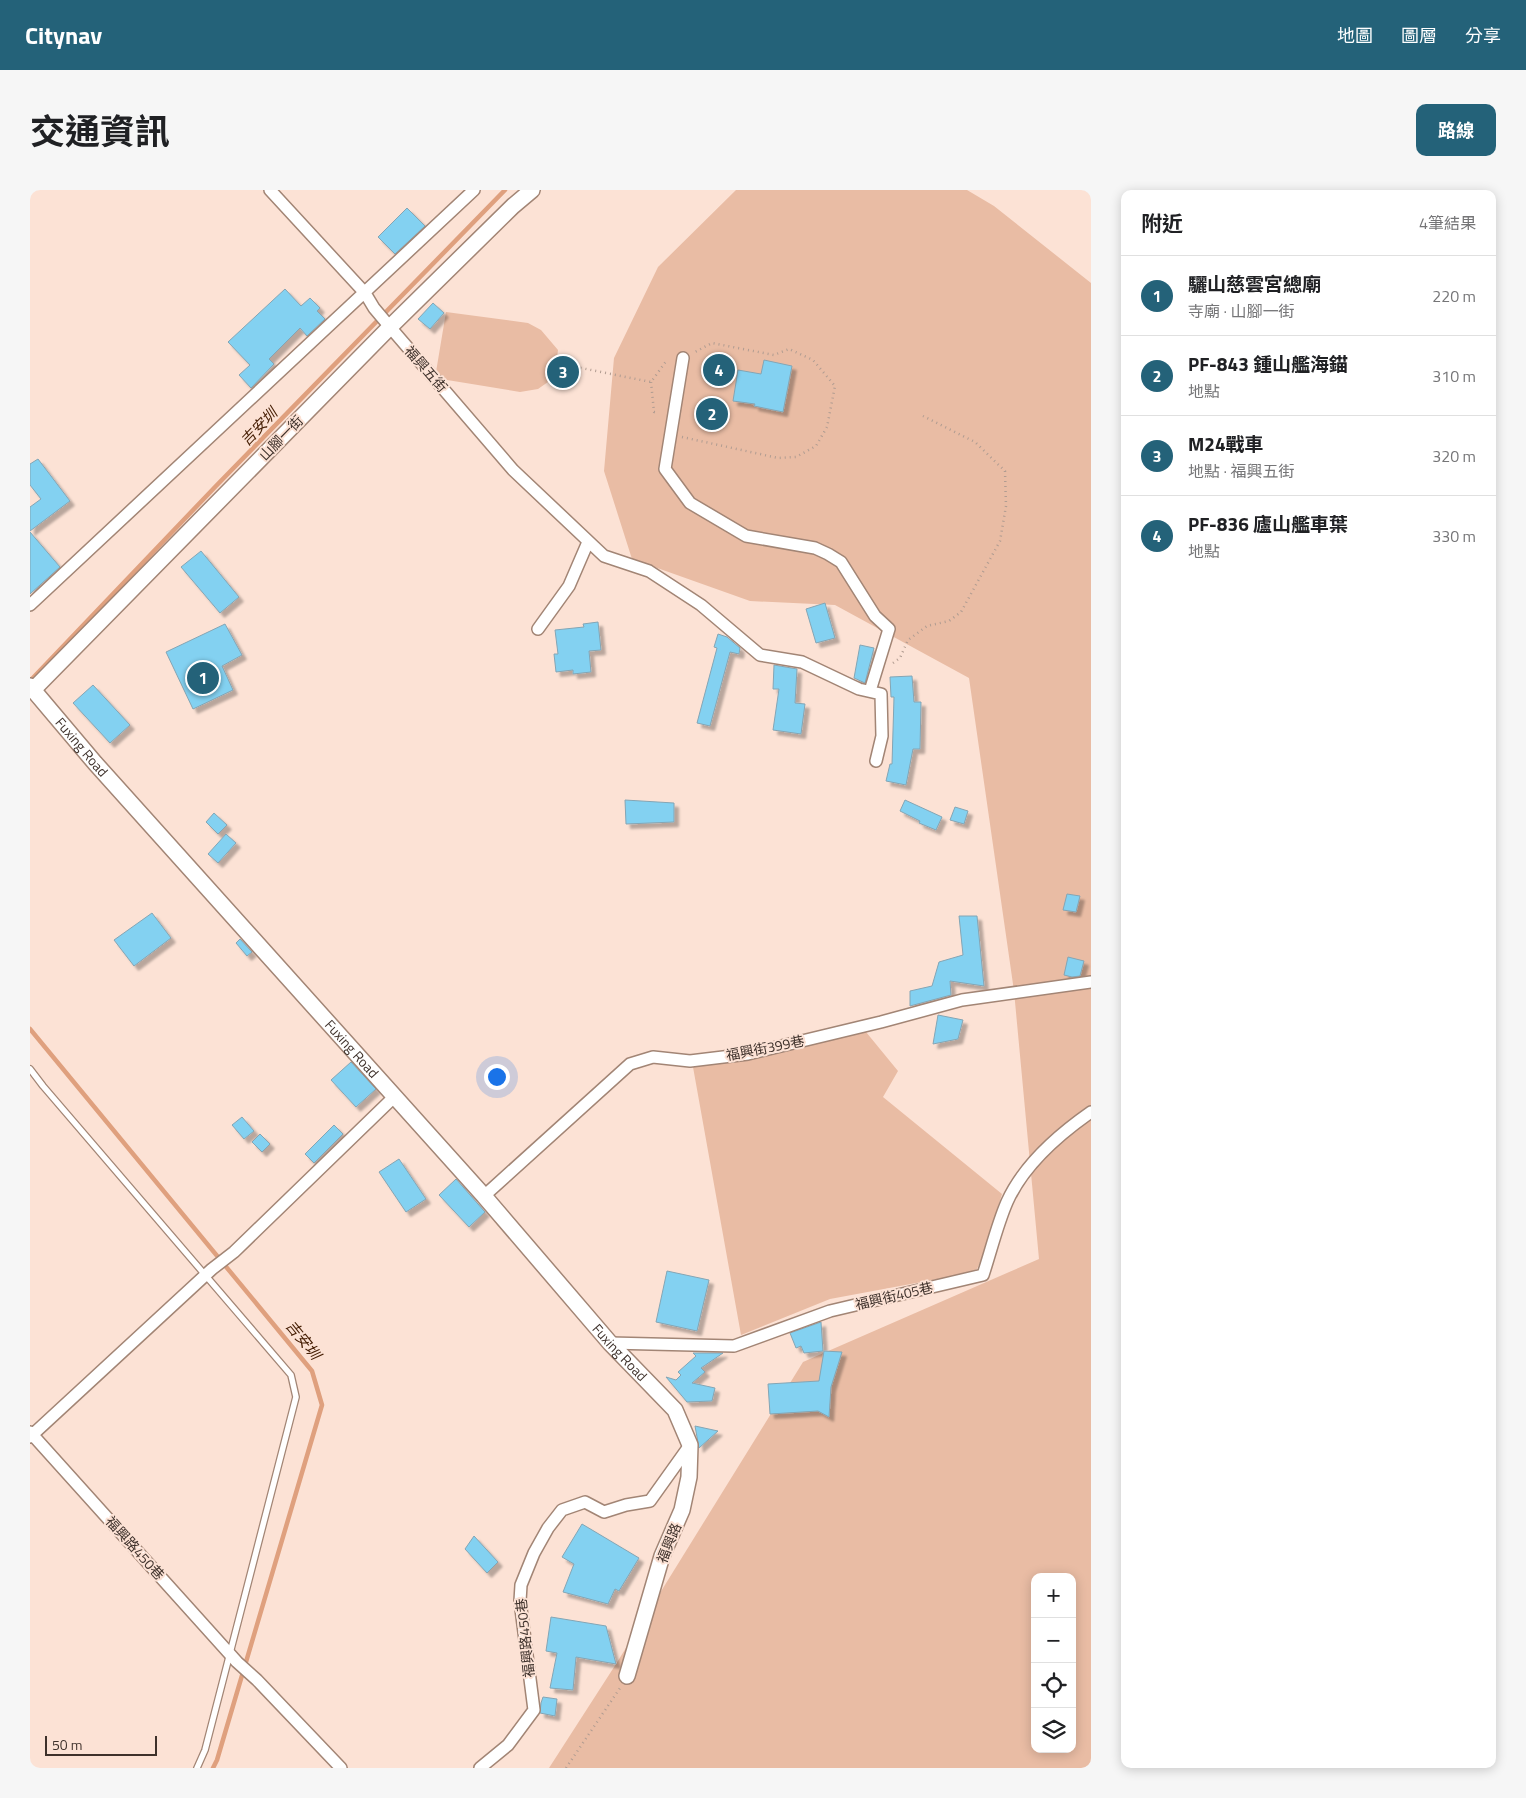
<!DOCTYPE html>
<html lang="zh-TW">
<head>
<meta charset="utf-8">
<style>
	body { margin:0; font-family:"Titillium Web","Noto Sans TC",sans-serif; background:#f6f6f6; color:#202124 }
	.controls { position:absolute; right:15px; bottom:15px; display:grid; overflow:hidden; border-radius:10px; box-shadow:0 2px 12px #0003 }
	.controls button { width:45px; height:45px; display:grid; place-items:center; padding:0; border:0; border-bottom:1px solid #e0e0e0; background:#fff; color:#202124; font:25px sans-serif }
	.scale { position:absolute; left:15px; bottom:12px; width:112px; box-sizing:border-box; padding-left:5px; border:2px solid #3e312b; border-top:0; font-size:14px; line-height:18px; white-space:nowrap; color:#3e312b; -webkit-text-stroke:4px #fce2d5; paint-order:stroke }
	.you { position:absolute; left:466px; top:886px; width:18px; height:18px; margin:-12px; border:4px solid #fff; border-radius:50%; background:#1a73e8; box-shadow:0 0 0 8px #1a73e833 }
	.badge { display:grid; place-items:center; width:32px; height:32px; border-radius:50%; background:#246279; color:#fff; font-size:16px; font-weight:700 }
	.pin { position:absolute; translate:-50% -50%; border:2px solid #fff; box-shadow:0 1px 5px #0006 }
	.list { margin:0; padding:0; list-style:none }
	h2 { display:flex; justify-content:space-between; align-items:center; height:65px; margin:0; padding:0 20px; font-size:21px }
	h2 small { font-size:16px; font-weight:400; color:#757577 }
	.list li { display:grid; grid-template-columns:32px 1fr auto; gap:15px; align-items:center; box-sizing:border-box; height:80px; padding:0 20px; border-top:1px solid #e0e0e0 }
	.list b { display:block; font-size:19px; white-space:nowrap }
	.list p { margin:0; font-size:16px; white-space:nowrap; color:#757577 }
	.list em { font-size:16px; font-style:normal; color:#757577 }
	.icon { flex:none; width:28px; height:28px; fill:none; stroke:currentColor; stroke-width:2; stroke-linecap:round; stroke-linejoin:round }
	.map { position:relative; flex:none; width:1061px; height:1578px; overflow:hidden; border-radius:10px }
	header { display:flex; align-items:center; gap:30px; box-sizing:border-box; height:70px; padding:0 25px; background:#246279; color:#fff }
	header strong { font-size:24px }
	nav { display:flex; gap:28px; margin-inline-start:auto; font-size:18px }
	.intro { display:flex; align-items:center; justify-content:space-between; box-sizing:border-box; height:120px; padding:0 30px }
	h1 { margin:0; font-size:35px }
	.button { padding:12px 22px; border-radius:10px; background:#246279; color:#fff; font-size:18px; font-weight:700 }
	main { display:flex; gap:30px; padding:0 30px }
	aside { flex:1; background:#fff; border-radius:10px; box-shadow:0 2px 12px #0003 }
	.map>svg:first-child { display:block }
	.green { fill:#e9bca4; fill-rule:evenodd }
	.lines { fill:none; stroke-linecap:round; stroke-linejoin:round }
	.stream { stroke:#dfa07e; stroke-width:4.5 }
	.building { fill:#83d1f1; stroke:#84a5b4; filter:url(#shadow) }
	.service-casing { stroke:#a28575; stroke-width:8 }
	.minor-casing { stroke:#a28575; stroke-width:14 }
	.tertiary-casing { stroke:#a28575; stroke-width:18 }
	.path { stroke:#b09c91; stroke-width:2.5; stroke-dasharray:1 4; stroke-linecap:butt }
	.service { stroke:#fff; stroke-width:5.5 }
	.minor { stroke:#fff; stroke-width:11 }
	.tertiary { stroke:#fff; stroke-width:15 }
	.labels { text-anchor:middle; stroke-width:4; stroke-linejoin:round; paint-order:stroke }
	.street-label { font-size:14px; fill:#3e312b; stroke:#fce2d5 }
	.water-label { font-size:15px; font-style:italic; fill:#482006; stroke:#fce2d5 }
</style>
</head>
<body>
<header>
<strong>Citynav</strong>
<nav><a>地圖</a><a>圖層</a><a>分享</a></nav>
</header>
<div class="intro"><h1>交通資訊</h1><a class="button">路線</a></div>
<main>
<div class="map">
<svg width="1061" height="1578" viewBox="0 0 1061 1578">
	<defs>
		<filter id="shadow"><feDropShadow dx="4.5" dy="4.5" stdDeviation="1" flood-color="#0004"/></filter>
	</defs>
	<rect width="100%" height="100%" fill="#fce2d5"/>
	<path class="green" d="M 706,0 L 937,0 L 964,16 L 1061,93 L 1061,1578 L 519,1578 L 586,1474 L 773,1172 L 1009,1069 L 984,801 L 939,488 L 805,415 L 720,411 L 602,369 L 574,281 L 584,168 L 628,77 ZM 1005,1387 L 1042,1387 L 1042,1559 L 1005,1559 Z
		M 416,122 L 498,133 L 511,140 L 528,160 L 525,183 L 518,192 L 508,199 L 490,202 L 405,188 Z
		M 836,842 L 868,881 L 853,907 L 972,1004 L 953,1066 L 947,1079 L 940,1083 L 800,1109 L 711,1145 L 663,877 L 743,863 Z"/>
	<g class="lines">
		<path class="stream" d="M 0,491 L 186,296 L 475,0
			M 0,839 L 282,1181 L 292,1215 L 187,1570 L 183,1578"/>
	</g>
	<path class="building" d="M 377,18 L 395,36 L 365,64 L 348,47 Z
		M 255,99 L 271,116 L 280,108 L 290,118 L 287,121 L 295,129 L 277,146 L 270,138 L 239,169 L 244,174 L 221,198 L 209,185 L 220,175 L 198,152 Z
		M 403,113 L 414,123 L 400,139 L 388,129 Z
		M 734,170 L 762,176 L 753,222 L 724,216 L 725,214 L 703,211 L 708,180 L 731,184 Z
		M 8,269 L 40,311 L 0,341 L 0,317 L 11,309 L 0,295 L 0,274 Z
		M 0,342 L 30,377 L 0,404 Z
		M 171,361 L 209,407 L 190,423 L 151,377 Z
		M 795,413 L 805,448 L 786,453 L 776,419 Z
		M 568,432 L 571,460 L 559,461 L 561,482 L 543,484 L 543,480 L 526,482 L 524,464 L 528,464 L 525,440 L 554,437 L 553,434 Z
		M 195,434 L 212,465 L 192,476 L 203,500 L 163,519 L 136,462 Z
		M 688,444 L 697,447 L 710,458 L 709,464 L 700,462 L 680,536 L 667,533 L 687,458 L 684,457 Z
		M 830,455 L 844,458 L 835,493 L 824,488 Z
		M 744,475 L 767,479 L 765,513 L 775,514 L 771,544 L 743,540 L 749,499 L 743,499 Z
		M 882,486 L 884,512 L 891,512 L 890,559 L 883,559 L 876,595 L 856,591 L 860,574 L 862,574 L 864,507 L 861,507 L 860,487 Z
		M 63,495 L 100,535 L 80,553 L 43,513 Z
		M 595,610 L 644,613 L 644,632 L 596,634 Z
		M 875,610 L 912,627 L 906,640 L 889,633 L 890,631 L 870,621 Z
		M 925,617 L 938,621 L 934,634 L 920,630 Z
		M 184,623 L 197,635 L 188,644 L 176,632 Z
		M 196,644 L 206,653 L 188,673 L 178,664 Z
		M 1037,704 L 1050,706 L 1046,722 L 1033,720 Z
		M 122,723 L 141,748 L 104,776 L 84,750 Z
		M 929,726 L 947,726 L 954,796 L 920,791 L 921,805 L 880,816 L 880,801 L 902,796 L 909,772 L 933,765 Z
		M 210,749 L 222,762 L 217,766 L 206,753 Z
		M 1038,767 L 1054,771 L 1050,786 L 1042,787 L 1034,785 Z
		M 908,825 L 933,830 L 928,849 L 903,854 Z
		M 321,872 L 346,899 L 326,917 L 301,890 Z
		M 212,927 L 224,941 L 214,949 L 202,935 Z
		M 304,935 L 313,944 L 284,973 L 275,964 Z
		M 230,944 L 240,954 L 232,962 L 222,952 Z
		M 369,969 L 396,1009 L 376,1022 L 349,982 Z
		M 426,989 L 455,1022 L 439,1037 L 409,1005 Z
		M 637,1081 L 679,1090 L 667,1141 L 626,1132 Z
		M 791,1132 L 793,1161 L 774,1163 L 771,1156 L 766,1158 L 760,1143 Z
		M 794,1161 L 812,1162 L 801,1197 L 799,1227 L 788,1221 L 740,1224 L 738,1194 L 789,1191 Z
		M 663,1163 L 693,1163 L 671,1178 L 675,1182 L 662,1193 L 685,1198 L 682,1211 L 657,1212 L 636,1187 L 646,1190 L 651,1185 L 648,1182 L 666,1166 Z
		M 665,1236 L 688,1241 L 669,1258 Z
		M 552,1334 L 609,1368 L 589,1401 L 585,1399 L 578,1414 L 533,1402 L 544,1374 L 532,1367 Z
		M 444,1346 L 468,1372 L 457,1383 L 435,1359 Z
		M 521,1427 L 576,1436 L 586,1474 L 546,1467 L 543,1500 L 520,1498 L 527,1463 L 516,1461 Z
		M 513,1507 L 527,1509 L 525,1526 L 510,1523 L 511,1513 Z"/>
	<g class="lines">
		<defs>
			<path id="service" d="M 0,879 L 13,896 L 261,1185 L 266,1207 L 175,1560 L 167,1578"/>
			<path id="minor" d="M 240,0 L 335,103 L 344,118 L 360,137 L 483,280 L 574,366 L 619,381 L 671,415 L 730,465 L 772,472 L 829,499 L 851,504 L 852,546 L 846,571
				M 653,168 L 635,279 L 660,313 L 716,346 L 785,358 L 798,364 L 811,372 L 845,426 L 859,439 L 840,501
				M 0,415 L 444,0
				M 508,439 L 539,396 L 558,352
				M 454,1006 L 600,874 L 623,867 L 660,871 L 718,864 L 851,832 L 932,810 L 1061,792
				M 580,1153 L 704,1156 L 800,1121 L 953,1085 C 961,1061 967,1035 977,1012 C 994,974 1028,945 1061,922
				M 0,1242 L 207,1472 L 227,1490 L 311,1578
				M 0,1247 L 182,1079 L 204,1062 L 364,907
				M 450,1578 L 478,1555 L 504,1520 L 490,1411 L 491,1395 L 504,1363 L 518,1338 L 532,1320 L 555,1312 L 574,1322 L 596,1315 L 620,1311 L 660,1255"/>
			<g id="tertiary">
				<path id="s1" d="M 0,496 L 65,573 L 454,1006 L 580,1153 L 645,1220 L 660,1255 L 659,1287 L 652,1320 L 632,1366 L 597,1486"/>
				<path d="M 4,499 L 360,137 L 483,16 L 502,0"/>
			</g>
		</defs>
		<use href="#service" class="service-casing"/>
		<use href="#minor" class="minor-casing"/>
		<use href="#tertiary" class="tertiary-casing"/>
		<path class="path" d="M 526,173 L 621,192 L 637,170
			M 621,192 L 624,222 L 627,222
			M 652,247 L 748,268 L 766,267 L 786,256 L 797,237 L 805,196 L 783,170 L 759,159 L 744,165 L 682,153 L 663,163
			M 863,473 L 870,468 L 878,450 L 897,436 L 919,431 L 931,422 L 970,351 L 976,316 L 975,281 L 945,252 L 893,226
			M 536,1578 L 590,1498"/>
		<use href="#service" class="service"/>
		<use href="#minor" class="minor"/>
		<use href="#tertiary" class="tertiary"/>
	</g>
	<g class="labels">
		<g class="street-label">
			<text transform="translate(396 179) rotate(49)" y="5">福興五街</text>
			<text transform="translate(251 248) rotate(-46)" y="5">山腳一街</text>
			<text dy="5" stroke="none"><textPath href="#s1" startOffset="80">Fuxing Road</textPath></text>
			<text transform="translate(735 858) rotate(-11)" y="5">福興街399巷</text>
			<text dy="5" stroke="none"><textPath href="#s1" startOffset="485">Fuxing Road</textPath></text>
			<text transform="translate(864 1106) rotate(-13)" y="5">福興街405巷</text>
			<text dy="5" stroke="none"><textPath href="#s1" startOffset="890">Fuxing Road</textPath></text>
			<text transform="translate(639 1353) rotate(-68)" y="5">福興路</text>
			<text transform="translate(105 1358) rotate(48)" y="5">福興路450巷</text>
			<text transform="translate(495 1448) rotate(-96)" y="5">福興路450巷</text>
		</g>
		<g class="water-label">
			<text transform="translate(229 237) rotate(-46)" y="5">吉安圳</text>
			<text transform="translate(273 1150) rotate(51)" y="5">吉安圳</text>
		</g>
	</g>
</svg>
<div class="controls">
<button>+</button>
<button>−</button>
<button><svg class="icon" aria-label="locate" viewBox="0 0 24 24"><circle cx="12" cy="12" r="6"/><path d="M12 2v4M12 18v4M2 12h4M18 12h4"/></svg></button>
<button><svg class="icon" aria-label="layers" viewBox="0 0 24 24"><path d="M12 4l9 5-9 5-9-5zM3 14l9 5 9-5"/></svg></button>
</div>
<div class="scale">50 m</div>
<div class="you"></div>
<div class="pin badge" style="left:173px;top:488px">1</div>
<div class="pin badge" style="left:682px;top:224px">2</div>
<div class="pin badge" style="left:533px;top:182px">3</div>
<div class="pin badge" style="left:689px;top:180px">4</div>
</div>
<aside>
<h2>附近<small>4筆結果</small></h2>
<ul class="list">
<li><span class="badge">1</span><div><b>驪山慈雲宮總廟</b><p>寺廟 · 山腳一街</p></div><em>220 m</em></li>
<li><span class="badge">2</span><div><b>PF-843 鍾山艦海錨</b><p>地點</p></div><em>310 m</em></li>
<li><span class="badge">3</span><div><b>M24戰車</b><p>地點 · 福興五街</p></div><em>320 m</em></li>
<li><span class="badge">4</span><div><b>PF-836 廬山艦車葉</b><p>地點</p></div><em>330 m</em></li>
</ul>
</aside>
</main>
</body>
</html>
